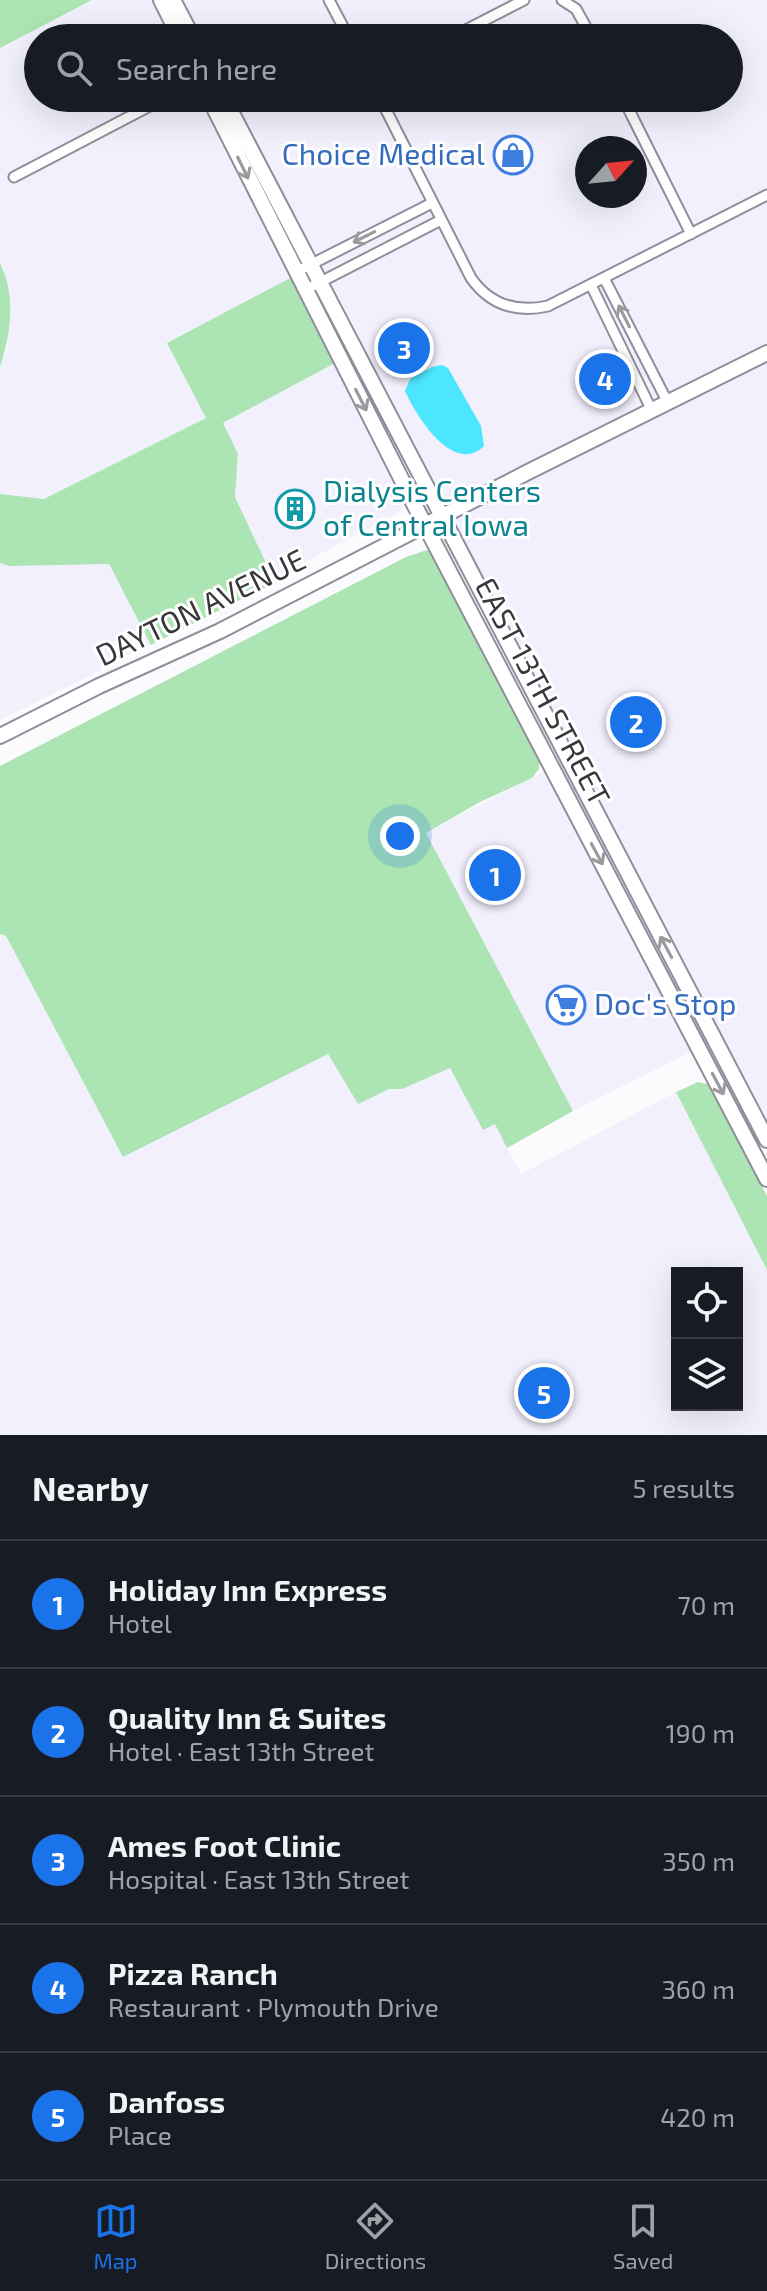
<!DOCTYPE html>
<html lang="en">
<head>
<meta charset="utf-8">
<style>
	body { margin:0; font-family:"Exo 2",sans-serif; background:#20242c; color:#f1f3f6 }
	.controls { position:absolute; right:24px; bottom:24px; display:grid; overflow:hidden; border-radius:0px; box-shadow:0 8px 32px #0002 }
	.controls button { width:72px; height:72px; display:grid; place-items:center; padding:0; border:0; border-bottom:2px solid #363941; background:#171b24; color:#f1f3f6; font:40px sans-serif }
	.compass { position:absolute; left:575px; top:136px; width:72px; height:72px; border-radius:50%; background:#171b24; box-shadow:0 8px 32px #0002; rotate:63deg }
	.you { position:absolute; left:400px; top:836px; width:28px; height:28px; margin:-20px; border:6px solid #fff; border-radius:50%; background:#1a73e8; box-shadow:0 0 0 12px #1a73e833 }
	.badge { display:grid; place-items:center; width:52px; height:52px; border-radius:50%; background:#1a73e8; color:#fff; font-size:26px; font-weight:700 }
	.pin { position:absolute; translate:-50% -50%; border:4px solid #fff; box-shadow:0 2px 8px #0006 }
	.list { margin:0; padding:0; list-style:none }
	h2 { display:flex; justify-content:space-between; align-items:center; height:104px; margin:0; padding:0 32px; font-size:34px }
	h2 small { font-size:26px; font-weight:400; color:#9ea1a6 }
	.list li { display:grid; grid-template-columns:52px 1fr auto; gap:24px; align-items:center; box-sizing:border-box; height:128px; padding:0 32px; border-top:2px solid #363941 }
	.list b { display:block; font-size:30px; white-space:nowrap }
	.list p { margin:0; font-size:26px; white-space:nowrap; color:#9ea1a6 }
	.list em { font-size:26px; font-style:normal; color:#9ea1a6 }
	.icon { flex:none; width:44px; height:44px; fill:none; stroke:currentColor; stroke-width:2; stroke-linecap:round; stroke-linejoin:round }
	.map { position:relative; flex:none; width:767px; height:1435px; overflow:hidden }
	.search { position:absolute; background:#171b24; box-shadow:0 8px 32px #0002; left:24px; right:24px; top:24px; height:88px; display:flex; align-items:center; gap:20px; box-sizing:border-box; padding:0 28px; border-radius:44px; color:#9ea1a6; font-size:30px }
	.sheet { height:744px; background:#171b24 }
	nav { display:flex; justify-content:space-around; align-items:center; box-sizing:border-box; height:112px; border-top:2px solid #363941; background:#171b24; font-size:22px; color:#9ea1a6 }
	nav a { display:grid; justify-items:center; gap:4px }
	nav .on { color:#1a73e8 }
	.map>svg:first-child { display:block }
	.built { fill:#f2f0fd; fill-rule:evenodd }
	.green { fill:#ace4b4 }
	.water { fill:#4ce7fe }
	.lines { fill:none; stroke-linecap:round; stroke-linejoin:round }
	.street-casing { stroke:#908e9b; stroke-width:13 }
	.secondary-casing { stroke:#908e9b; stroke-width:18 }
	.street { stroke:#fff; stroke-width:9 }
	.secondary { stroke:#fff; stroke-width:14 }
	.oneway { stroke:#9b9b9e }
	.labels { text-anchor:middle; stroke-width:6; stroke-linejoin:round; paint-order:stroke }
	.shop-label { font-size:30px; fill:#366cbe; stroke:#fff; text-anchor:end }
	.culture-label { font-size:30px; fill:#0d838f; stroke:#fff; text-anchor:start }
	.street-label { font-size:30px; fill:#37373c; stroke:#fff }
</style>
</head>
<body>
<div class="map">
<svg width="767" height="1435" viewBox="0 0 767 1435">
	<rect width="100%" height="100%" fill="#fbfbfd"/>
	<path class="built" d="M 92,0 L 152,0 L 171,38 L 38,38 L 38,98 L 201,98 L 292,277 L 168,343 L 206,418 L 44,500 L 0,494 L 0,367 L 8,345 L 4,270 L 0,263 L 0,48 Z
		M 179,0 L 767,0 L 767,344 L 555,451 L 562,465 L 767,361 L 767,1121 L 722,1036 L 573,1111 L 426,833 L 571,757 L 376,380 L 358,334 L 313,248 L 304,240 L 230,98 L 729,98 L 729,38 L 199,38 ZM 587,148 L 635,148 L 635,196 L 587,196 Z
		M 335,363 L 407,502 L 398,513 L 273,579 L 235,496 L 238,454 L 223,423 Z
		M 0,563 L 9,566 L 109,564 L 151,645 L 100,667 L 101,670 L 0,720 Z
		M 0,934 L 6,936 L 123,1157 L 328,1054 L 358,1103 L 390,1089 L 402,1089 L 450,1068 L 483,1129 L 495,1124 L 521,1174 L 676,1092 L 767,1270 L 767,1435 L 0,1435 ZM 677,1273 L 737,1273 L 737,1405 L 677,1405 Z"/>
	<path class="green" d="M 0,0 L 92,0 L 0,48 Z
		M 0,263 C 16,294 11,335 0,367 Z
		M 292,277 L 335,363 L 223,423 L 238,454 L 235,497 L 273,578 L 280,575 L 280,580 L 276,579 L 274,583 L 151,645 L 109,564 L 9,566 L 0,563 L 0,494 L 44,499 L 206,418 L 167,343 Z
		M 427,550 L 432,552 L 540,755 L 539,769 L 532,778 L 480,802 L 426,833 L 573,1111 L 507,1148 L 495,1124 L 483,1130 L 450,1068 L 402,1089 L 389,1089 L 358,1104 L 328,1054 L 123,1157 L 6,936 L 0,934 L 0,766 L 406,557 Z
		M 698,1082 L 707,1084 L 714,1093 L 767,1196 L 767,1270 L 676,1092 Z"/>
	<path class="water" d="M 442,365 L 448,368 L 481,426 L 484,446 C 453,476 416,416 405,391 L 410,379 L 432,367 Z"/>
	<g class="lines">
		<defs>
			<path id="street" d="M 329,0 L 349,38
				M 562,0 L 576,9 L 592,38
				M 450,38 L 524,0
				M 380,98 L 471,278 C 490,305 516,313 548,306 L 767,195
				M 623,98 L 691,234
				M 14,177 L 165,98
				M 296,272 L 432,203
				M 604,278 L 668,403
				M 591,285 L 652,411
				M 305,290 L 441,220"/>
			<path id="secondary" d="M 161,0 L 180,38
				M 173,0 L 193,38
				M 209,98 L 415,506 L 767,1179
				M 224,98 L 767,1140
				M 0,736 L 99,686 L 220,631 L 528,472 L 767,353"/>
		</defs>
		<use href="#street" class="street-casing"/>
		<use href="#secondary" class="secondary-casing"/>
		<use href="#street" class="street"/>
		<use href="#secondary" class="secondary"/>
	</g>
	<defs><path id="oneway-shaft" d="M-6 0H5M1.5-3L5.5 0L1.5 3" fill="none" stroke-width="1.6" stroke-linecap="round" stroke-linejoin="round" transform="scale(2)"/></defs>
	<g class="oneway">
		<use href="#oneway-shaft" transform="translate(243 168) rotate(64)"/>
		<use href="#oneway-shaft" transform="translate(364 237) rotate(153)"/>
		<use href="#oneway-shaft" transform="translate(624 316) rotate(-117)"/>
		<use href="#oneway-shaft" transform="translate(361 400) rotate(63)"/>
		<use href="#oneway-shaft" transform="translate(597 854) rotate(62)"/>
		<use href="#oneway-shaft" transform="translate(666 947) rotate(-118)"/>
		<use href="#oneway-shaft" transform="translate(718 1084) rotate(62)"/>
	</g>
	<defs>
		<symbol id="shop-ring" viewBox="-11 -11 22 22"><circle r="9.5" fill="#fff" stroke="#3f7fe0" stroke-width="1.5"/><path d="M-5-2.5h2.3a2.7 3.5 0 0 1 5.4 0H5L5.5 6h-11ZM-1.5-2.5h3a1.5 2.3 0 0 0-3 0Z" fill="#3f7fe0"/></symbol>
		<symbol id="building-ring" viewBox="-11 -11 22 22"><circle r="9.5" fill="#fff" stroke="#0f9aa8" stroke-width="1.5"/><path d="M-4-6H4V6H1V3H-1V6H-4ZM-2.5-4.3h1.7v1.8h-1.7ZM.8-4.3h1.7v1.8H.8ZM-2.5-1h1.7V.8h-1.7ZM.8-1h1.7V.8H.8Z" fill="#0f9aa8"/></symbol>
		<symbol id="supermarket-ring" viewBox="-11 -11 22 22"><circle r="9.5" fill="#fff" stroke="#3f7fe0" stroke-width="1.5"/><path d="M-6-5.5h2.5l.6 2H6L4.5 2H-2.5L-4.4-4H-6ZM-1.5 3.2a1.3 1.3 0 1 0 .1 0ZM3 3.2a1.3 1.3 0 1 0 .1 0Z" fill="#3f7fe0"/></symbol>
	</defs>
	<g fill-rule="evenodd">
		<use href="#shop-ring" x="491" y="133" width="44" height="44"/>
		<use href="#building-ring" x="273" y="487" width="44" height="44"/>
		<use href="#supermarket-ring" x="544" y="983" width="44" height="44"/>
	</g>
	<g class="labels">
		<g class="shop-label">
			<text x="485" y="165">Choice Medical</text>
			<text x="594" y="1015" text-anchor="start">Doc's Stop</text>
		</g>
		<g class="culture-label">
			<text x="323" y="502">Dialysis Centers<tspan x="323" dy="34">of Central Iowa</tspan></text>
		</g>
		<g class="street-label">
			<text transform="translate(201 608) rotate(-26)" y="10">DAYTON AVENUE</text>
			<text transform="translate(542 692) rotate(62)" y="10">EAST 13TH STREET</text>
		</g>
	</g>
</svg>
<div class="controls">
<button><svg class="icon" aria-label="locate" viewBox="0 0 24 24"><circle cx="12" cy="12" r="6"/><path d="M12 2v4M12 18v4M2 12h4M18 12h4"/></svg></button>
<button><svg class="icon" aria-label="layers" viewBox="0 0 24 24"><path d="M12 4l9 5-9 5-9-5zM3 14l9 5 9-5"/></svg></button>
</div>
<svg class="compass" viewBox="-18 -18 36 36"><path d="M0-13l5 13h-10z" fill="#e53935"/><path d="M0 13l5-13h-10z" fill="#9ea1a6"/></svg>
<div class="you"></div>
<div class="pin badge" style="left:495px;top:875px">1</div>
<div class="pin badge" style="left:636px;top:722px">2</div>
<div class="pin badge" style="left:404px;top:348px">3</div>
<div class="pin badge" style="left:605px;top:379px">4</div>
<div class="pin badge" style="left:544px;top:1393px">5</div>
<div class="search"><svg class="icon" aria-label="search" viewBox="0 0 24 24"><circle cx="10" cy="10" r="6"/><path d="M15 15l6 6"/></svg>Search here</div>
</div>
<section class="sheet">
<h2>Nearby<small>5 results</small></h2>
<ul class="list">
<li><span class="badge">1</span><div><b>Holiday Inn Express</b><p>Hotel</p></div><em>70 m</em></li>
<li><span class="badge">2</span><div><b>Quality Inn &amp; Suites</b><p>Hotel · East 13th Street</p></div><em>190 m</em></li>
<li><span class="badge">3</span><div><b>Ames Foot Clinic</b><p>Hospital · East 13th Street</p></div><em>350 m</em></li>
<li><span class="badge">4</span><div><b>Pizza Ranch</b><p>Restaurant · Plymouth Drive</p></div><em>360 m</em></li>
<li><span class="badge">5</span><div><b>Danfoss</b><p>Place</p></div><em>420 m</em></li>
</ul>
</section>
<nav>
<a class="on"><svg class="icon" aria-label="map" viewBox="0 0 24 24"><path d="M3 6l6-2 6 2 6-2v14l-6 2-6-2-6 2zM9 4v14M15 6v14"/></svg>Map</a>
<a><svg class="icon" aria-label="directions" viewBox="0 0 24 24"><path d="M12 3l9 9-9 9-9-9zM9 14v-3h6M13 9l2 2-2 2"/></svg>Directions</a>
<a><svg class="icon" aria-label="saved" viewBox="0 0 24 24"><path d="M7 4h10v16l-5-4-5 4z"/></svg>Saved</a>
</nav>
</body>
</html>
